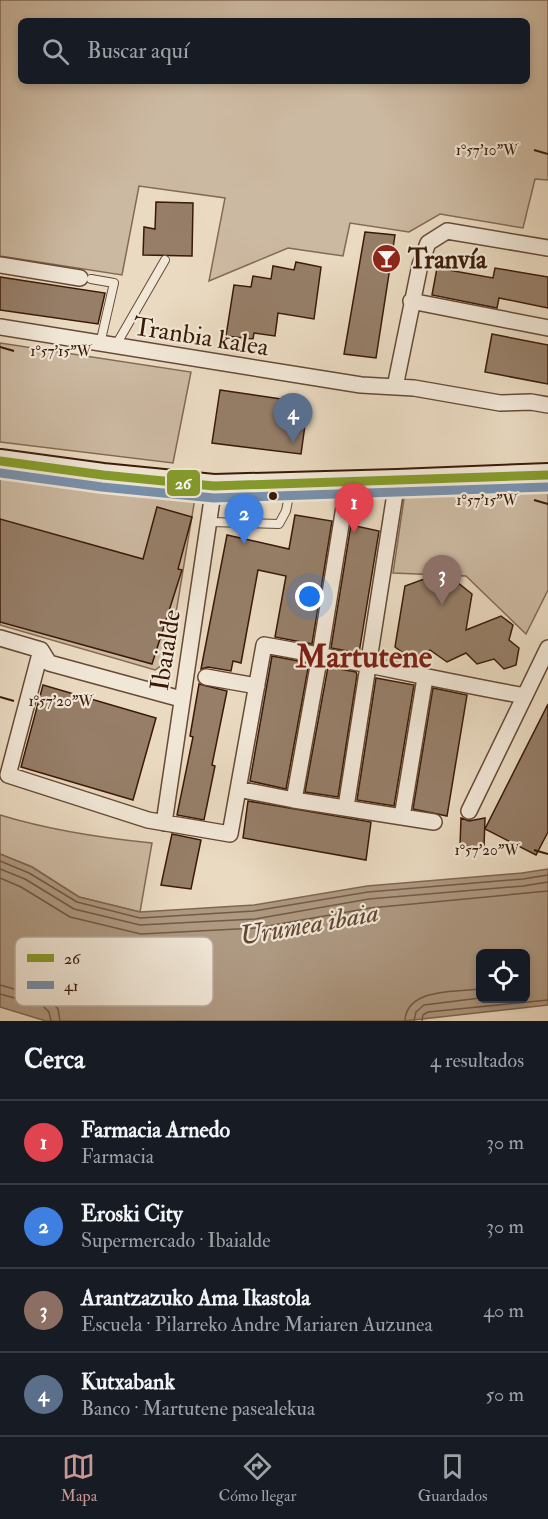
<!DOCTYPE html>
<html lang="es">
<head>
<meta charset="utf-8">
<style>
	body { margin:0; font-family:"IM FELL Double Pica",serif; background:#242831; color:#f1f3f6 }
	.controls { position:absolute; right:18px; bottom:18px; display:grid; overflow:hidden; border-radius:9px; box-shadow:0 3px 9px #0003 }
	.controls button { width:54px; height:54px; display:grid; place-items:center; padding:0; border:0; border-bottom:2px solid #363941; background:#171b24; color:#f1f3f6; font:30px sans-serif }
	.you { position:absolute; left:310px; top:597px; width:21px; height:21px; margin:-15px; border:4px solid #fff; border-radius:50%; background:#1a73e8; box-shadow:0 0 0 9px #1a73e833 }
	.badge { display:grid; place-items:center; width:39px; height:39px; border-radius:50%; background:#c59692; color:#fff; font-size:20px; font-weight:700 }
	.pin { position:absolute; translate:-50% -50px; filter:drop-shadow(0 2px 3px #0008) }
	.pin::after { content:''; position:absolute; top:32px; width:21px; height:18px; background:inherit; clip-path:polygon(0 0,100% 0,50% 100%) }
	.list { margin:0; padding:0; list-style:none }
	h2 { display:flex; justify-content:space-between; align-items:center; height:78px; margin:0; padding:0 24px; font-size:26px }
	h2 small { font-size:20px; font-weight:400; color:#9ea1a6 }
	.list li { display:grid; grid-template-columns:39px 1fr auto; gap:18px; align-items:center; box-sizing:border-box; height:84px; padding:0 24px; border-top:2px solid #363941 }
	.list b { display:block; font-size:22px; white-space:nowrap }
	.list p { margin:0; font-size:20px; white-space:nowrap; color:#9ea1a6 }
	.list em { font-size:20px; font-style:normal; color:#9ea1a6 }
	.icon { flex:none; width:33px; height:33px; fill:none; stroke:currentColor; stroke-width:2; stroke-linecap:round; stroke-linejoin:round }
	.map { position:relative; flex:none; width:548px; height:1021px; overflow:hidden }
	.search { position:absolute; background:#171b24; box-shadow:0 3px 9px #0003; left:18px; right:18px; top:18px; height:66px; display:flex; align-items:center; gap:15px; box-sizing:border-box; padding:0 21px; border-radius:9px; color:#9ea1a6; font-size:22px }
	.sheet { height:414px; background:#171b24 }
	nav { display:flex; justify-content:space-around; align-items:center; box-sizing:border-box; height:84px; border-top:2px solid #363941; background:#171b24; font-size:16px; color:#9ea1a6 }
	nav a { display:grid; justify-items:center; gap:3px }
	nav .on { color:#c59692 }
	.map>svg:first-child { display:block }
	.green { fill:#ccb9a1; stroke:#836a54; stroke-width:1.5; fill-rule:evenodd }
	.water { fill:#ae9982; stroke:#806651; stroke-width:1.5; fill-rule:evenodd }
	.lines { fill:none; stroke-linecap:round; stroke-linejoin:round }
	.shore { stroke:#745a44; stroke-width:1.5 }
	.building { fill:#967e68; stroke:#3a1a07; stroke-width:1.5 }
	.lane-casing { stroke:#664a36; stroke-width:10 }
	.street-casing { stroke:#664a36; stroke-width:18 }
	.secondary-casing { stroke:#3a1a07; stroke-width:26 }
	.lane { stroke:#f1e7d7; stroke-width:8 }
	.street { stroke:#f1e7d7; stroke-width:15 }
	.secondary { stroke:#f1e7d7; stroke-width:22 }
	.bus-1-casing { stroke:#f1e7d7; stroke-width:14 }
	.bus-2-casing { stroke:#f1e7d7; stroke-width:14 }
	.bus-1 { stroke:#859b2a; stroke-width:9 }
	.bus-2 { stroke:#7891ae; stroke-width:9 }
	.ticks { fill:none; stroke:#3a1a07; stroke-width:2 }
	.bus-dot { fill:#3a1a07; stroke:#f1e7d7; stroke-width:2 }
	.labels { text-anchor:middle; stroke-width:4.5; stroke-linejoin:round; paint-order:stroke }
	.poi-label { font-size:26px; font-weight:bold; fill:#3a1a07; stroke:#f1e7d7; text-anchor:start }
	.street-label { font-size:26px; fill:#3a1a07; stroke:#f1e7d7 }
	.water-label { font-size:27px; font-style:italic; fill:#634632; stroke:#f1e7d7 }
	.district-label { font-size:32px; font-weight:bold; fill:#7a1f14; stroke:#f1e7d7 }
	.key { fill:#f1e7d7; stroke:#baaa99; stroke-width:1.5 }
	.key-label { font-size:16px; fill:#3a1a07 }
	.ticks-label { font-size:15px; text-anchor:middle; fill:#3a1a07; stroke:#f1e7d7; stroke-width:4.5; stroke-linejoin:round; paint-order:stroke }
	.line-badge { stroke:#f1e7d7; stroke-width:2 }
	.badge-label { font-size:16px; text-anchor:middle; font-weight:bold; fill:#fff }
</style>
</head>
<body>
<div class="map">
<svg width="548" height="1021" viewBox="0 0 548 1021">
	<rect width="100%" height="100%" fill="#eadac1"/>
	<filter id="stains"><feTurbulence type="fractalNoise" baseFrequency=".00333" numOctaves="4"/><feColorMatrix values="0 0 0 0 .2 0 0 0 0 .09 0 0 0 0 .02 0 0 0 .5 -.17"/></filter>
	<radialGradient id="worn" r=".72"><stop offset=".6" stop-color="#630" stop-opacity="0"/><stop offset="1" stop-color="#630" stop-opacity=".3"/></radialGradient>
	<path class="green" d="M 0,0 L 548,0 L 548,180 L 535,179 L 523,228 L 440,214 L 409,232 L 350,223 L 343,256 L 288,248 L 209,281 L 225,198 L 139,186 L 122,275 L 0,256 ZM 21,21 L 527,21 L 527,81 L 21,81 Z
		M 0,343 L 191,372 L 173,463 L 0,442 Z
		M 0,472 L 195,498 L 168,661 L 155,670 L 0,625 Z
		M 548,486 L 548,590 L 526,634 L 466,576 L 393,573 L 405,492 Z
		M 0,815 C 49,830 101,838 152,843 L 140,912 L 79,897 L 32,867 L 0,854 Z"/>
	<path class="water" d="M 0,854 L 32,867 L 79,897 L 140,912 L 254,905 L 367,886 L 522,873 L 548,869 L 548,1005 L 404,1021 L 46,1021 L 0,1007 ZM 480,954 L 526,954 L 526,998 L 480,998 Z"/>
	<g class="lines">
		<path class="shore" d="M 0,861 L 29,873 L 77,902 L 140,918 L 254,911 L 368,892 L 523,879 L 548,875
			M 0,869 L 25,879 L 74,909 L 140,925 L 255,919 L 369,899 L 523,886 L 548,882
			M 0,878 L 21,887 L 70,917 L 141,934 L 256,928 L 370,908 L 548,891
			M 0,985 L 49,999 L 58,1009 L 60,1021
			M 0,994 L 43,1006 L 49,1012 L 51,1021
			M 405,1021 C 406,988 456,992 480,989
			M 414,1021 L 416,1012 L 424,1005 L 480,998
			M 422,1021 L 423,1015 L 428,1012 L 548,1000"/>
	</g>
	<path class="building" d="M 156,202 L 193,203 L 192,256 L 143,255 L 144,227 L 155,229 Z
		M 365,232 L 395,235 L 376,358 L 344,354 Z
		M 296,262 L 321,267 L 314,319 L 278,313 L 275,336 L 254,333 L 253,339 L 226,336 L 234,285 L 251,287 L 253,276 L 271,279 L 273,266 L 294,270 Z
		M 437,268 L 493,278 L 495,268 L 548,277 L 548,308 L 499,298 L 497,308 L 432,295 Z
		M 0,277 L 105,293 L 98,324 L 0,310 Z
		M 492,334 L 548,345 L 548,384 L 485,372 Z
		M 220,390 L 308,403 L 301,454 L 212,443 Z
		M 157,507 L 192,517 L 178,569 L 182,570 L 152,664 L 0,622 L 0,519 L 143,559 Z
		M 295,515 L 332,521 L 312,644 L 275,637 L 286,576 L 258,570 L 241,663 L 233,661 L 231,671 L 208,667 L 201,669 L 227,535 L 289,549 Z
		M 351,525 L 379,531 L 359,653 L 331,648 Z
		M 424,579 L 440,592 L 458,583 L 472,594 L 466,630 L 501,616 L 513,625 L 509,640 L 519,648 L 516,665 L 504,669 L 494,659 L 477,664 L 466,653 L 447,662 L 430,650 L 410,658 L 395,647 L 405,586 Z
		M 272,656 L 309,663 L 286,789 L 250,781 Z
		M 328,667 L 356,672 L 357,675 L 338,797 L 305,792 Z
		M 376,678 L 414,685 L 394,806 L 357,800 Z
		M 199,684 L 227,691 L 212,765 L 215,766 L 204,820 L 177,815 L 193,737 L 190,736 Z
		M 43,685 L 156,718 L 133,800 L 21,767 Z
		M 433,688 L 467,695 L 447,816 L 413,809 Z
		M 548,704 L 548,832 L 536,855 L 485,829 Z
		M 248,801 L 371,822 L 366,860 L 243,838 Z
		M 461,818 L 469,821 L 485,818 L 484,847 L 460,846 Z
		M 172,834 L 201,840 L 191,889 L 161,885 Z"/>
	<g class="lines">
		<defs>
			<path id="lane" d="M 91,279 L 114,283 L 100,344
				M 116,345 L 165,260
				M 210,522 L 279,524 L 286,511 L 291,485"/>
			<path id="street" d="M 0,265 L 80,278
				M 411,301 L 548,328
				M 0,327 L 361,385 L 414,388 L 500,403 L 531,402 L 548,405
				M 395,387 L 420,265 L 428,243 L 447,231 L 548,248
				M 0,638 L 41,650 L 49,663 L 181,699
				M 41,650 L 8,775 L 148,820 L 230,834 L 264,645 C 351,660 437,680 525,696
				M 206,677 L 257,686
				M 238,789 L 294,800 L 320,655 L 348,482
				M 294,800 L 434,822
				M 346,807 L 397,481
				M 469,811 L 548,648
				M 402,817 L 425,678
				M 164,823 L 214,486"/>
			<path id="secondary" d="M 0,461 L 103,475 L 214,486 L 397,481 L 548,475"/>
		</defs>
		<use href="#lane" class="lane-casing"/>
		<use href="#street" class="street-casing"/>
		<use href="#secondary" class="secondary-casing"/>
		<use href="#lane" class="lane"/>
		<use href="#street" class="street"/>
		<use href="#secondary" class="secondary"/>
		<defs>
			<path id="bus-1" d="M 0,461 L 103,475 L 214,486 L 548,475"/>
			<path id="bus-2" d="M 0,473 L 102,487 L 214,498 L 548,487"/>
		</defs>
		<use href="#bus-1" class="bus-1-casing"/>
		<use href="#bus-2" class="bus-2-casing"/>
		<use href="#bus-1" class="bus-1"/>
		<use href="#bus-2" class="bus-2"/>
	</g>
	<path class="ticks" d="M 534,150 L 548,154M 0,347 L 14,351M 534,500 L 548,504M 0,697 L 14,701M 534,850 L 548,854"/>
	<defs>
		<symbol id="bar-disc" viewBox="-11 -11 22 22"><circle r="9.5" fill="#8f2418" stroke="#f1e7d7"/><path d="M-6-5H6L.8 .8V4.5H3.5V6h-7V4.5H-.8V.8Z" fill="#fff"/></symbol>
	</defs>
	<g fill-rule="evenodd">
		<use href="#bar-disc" x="370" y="242" width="33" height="33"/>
	</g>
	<circle class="bus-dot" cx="273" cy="496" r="5"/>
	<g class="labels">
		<g class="poi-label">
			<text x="408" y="268">Tranvía</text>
		</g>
		<g class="street-label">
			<text transform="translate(201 336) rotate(9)" y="9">Tranbia kalea</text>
			<text transform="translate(165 650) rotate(-81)" y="9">Ibaialde</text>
		</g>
		<g class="water-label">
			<text transform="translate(309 924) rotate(-10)" y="9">Urumea ibaia</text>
		</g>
		<g class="district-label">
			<text x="364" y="667">Martutene</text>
		</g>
	</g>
	<rect x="15" y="937" width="198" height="69" rx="9" class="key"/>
	<rect x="27" y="954" width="27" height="8" fill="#859b2a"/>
	<rect x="27" y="981" width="27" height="8" fill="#7891ae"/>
	<g class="key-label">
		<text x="64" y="964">26</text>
		<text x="64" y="991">41</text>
	</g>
	<g class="ticks-label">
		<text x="487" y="155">1°57'10"W</text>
		<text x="61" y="356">1°57'15"W</text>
		<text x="487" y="505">1°57'15"W</text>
		<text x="61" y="706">1°57'20"W</text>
		<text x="487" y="855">1°57'20"W</text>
	</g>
	<rect class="line-badge" x="166" y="469" width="35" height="28" rx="6" fill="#859b2a"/>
	<g class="badge-label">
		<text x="183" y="489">26</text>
	</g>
	<rect width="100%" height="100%" filter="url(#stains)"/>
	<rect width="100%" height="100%" fill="url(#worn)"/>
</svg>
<div class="controls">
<button><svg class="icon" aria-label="locate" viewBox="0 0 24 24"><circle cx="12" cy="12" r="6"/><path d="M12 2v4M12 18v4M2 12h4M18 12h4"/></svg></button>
</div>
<div class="you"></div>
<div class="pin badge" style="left:354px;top:533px;background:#e0444e">1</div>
<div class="pin badge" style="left:244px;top:544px;background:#3f7fe0">2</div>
<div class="pin badge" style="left:442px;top:605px;background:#8d6e63">3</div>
<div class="pin badge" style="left:293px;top:443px;background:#5c6f8a">4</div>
<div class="search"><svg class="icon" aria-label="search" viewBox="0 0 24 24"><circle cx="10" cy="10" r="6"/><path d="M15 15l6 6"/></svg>Buscar aquí</div>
</div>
<section class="sheet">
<h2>Cerca<small>4 resultados</small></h2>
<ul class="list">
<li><span class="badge" style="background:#e0444e">1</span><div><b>Farmacia Arnedo</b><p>Farmacia</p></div><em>30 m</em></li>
<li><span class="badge" style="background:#3f7fe0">2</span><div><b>Eroski City</b><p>Supermercado · Ibaialde</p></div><em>30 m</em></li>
<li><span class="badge" style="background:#8d6e63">3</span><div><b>Arantzazuko Ama Ikastola</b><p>Escuela · Pilarreko Andre Mariaren Auzunea</p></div><em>40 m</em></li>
<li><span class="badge" style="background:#5c6f8a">4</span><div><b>Kutxabank</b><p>Banco · Martutene pasealekua</p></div><em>50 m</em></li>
</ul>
</section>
<nav>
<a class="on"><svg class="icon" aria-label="map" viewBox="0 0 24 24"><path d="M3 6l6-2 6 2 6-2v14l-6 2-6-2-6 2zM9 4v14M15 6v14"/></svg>Mapa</a>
<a><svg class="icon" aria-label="directions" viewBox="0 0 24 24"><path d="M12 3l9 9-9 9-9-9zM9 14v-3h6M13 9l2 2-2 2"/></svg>Cómo llegar</a>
<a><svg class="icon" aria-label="saved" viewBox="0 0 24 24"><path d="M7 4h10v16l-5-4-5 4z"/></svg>Guardados</a>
</nav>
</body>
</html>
